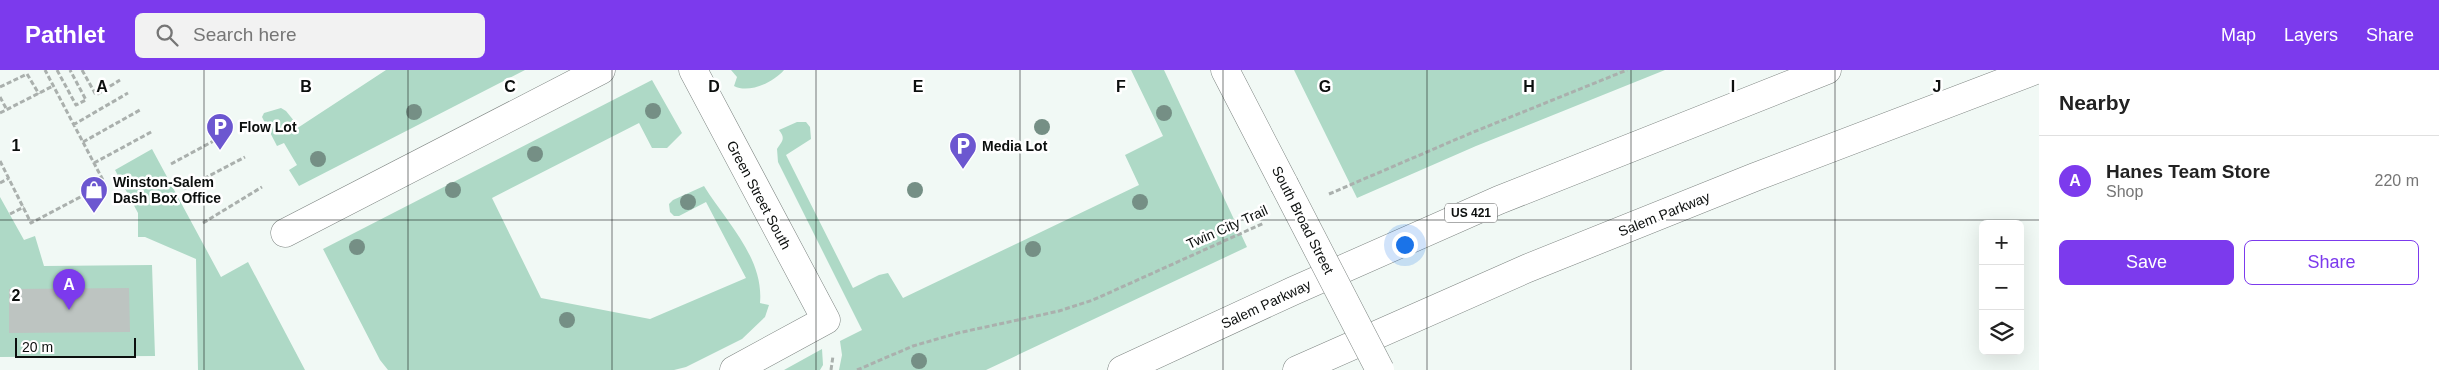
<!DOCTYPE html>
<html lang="en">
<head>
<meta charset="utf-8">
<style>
	body { margin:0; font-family:Arial,sans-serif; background:#f2f2f2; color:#222 }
	.controls { position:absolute; right:15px; bottom:15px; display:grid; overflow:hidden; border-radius:8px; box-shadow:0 5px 20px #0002 }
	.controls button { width:45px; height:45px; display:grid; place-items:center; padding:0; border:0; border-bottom:1px solid #e0e0e0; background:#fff; color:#222; font:25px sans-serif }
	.scale { position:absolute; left:15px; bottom:12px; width:121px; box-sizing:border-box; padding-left:5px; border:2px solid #0c0f0e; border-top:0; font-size:14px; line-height:18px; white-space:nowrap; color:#0c0f0e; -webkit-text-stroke:4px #fff; paint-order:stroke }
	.you { position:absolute; left:1404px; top:174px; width:18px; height:18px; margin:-12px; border:4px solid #fff; border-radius:50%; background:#1a73e8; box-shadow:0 0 0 8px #1a73e833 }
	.badge { display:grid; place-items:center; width:32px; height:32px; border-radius:50%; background:#7c3aed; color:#fff; font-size:16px; font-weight:700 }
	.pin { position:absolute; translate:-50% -41px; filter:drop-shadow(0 1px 2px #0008) }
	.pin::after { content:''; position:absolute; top:26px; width:18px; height:15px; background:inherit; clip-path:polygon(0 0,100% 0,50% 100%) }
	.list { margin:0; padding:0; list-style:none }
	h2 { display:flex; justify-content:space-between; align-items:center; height:65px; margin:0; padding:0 20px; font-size:21px }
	h2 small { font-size:16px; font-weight:400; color:#767676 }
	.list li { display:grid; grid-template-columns:32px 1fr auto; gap:15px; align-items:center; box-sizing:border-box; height:90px; padding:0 20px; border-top:1px solid #e0e0e0 }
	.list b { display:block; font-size:19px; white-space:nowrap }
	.list p { margin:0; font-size:16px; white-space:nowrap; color:#767676 }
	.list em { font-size:16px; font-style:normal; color:#767676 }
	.actions { display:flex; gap:10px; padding:15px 20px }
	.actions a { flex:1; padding:11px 0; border:1px solid #7c3aed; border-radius:8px; text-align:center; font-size:18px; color:#7c3aed }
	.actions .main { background:#7c3aed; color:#fff }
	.icon { flex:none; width:28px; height:28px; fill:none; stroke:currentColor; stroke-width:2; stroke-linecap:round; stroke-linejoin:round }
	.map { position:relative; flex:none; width:2039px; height:300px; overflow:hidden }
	header { display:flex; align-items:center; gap:30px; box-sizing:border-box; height:70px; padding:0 25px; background:#7c3aed; color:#fff }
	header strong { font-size:24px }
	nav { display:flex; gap:28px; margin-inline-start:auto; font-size:18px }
	.search { width:350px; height:45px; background:#f2f2f2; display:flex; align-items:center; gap:12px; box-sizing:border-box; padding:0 18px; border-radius:8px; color:#767676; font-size:19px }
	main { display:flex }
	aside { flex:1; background:#fff }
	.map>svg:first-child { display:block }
	.green { fill:#aed9c6 }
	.building { fill:#bdc4c1 }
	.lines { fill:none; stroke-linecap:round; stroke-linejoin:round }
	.minor-casing { stroke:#7d8481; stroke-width:29 }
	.highway-casing { stroke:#7d8481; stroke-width:29 }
	.path { stroke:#aab0ad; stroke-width:3; stroke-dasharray:5 2.5; stroke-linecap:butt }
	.minor { stroke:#fff; stroke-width:28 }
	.highway { stroke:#fff; stroke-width:28 }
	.minor-bridge-casing { stroke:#7d8481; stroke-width:29; stroke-linecap:butt }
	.minor-bridge { stroke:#fff; stroke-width:28 }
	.tree { fill:#758f85 }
	.grid { fill:none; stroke:#0c0f0e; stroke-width:1; stroke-opacity:0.55 }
	.labels { text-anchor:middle; stroke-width:5; stroke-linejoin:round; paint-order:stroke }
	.shield { fill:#fff; stroke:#555756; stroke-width:1 }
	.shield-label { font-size:12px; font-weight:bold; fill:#0c0f0e }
	.poi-label { font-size:14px; font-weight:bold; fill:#0c0f0e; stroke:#fff; text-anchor:start }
	.street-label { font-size:14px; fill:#0c0f0e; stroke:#fff }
	.grid-label { font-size:16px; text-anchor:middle; font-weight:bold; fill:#0c0f0e; stroke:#fff; stroke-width:5; stroke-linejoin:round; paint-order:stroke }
</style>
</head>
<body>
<header>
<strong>Pathlet</strong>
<div class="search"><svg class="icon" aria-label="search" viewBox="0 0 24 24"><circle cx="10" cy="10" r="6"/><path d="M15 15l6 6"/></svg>Search here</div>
<nav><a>Map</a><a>Layers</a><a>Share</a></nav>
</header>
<main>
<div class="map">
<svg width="2039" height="300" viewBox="0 0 2039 300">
	<rect width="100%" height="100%" fill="#f1f9f5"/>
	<path class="green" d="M 386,0 L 525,0 L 299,116 L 289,100 L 297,95 L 284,73 L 277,76 L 262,47 L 264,43 L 281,38 L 286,41 L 299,57 Z
		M 731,0 L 784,0 C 774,12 749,24 734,16 L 737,7 Z
		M 1131,0 L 1164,0 L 1247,177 L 986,300 L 839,300 L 842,285 L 840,271 L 862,260 L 778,92 L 777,79 C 782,71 786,69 779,60 L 797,52 L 806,52 L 810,57 L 811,69 L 786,85 L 853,218 L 879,205 L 888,203 L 903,228 L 1139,115 L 1125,85 L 1163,66 Z
		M 1294,0 L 1665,0 L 1476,76 L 1357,128 Z
		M 652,10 L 682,63 L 667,78 L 652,78 L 639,53 L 492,128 L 541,228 L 650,249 L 746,208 L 706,132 L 679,146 L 674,146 L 670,142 L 669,134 L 673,130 L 704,116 C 727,153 764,188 760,233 L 769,235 L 765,247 L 742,269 L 686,297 L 674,300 L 388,300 L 380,290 L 323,179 Z
		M 152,79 L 221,207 L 248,192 L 305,300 L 198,300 L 196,189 L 145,167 L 138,167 L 138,143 L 115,100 Z
		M 0,127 L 24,170 L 35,166 L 44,196 L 152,195 L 155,286 L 0,287 Z
		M 822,279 L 823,295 L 820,300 L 784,300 Z"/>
	<path class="building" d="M 129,218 L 130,262 L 9,263 L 9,219 Z"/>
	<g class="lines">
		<defs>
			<path id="minor" d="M 693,0 L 826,250 L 734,300
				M 1225,0 L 1284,114
				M 285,163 L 601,0"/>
			<path id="highway" d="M 1122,300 L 1293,221 L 1499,130 L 1827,0
				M 1297,300 L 1528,198 L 1755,107 L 2036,0"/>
		</defs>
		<use href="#minor" class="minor-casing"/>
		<use href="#highway" class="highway-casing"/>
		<path class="path" d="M 57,0 L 76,35 L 86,30 L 70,0
			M 82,0 L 96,25 L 120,10
			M 0,17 L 27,4 L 39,24
			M 0,27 L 7,40
			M 0,43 L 53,16
			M 73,55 L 128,23
			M 83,72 L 140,40
			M 0,91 L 31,153 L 105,114 L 45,0
			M 94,93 L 153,61
			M 171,94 L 232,61
			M 0,113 L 9,108
			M 184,119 L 245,87
			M 1329,124 L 1471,63 L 1627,0
			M 10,144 L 24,137
			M 203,153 L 262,117
			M 831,300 L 833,286
			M 857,300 L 913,276 L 958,263 L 1059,241 L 1093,230 L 1264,153"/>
		<use href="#minor" class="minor"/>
		<use href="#highway" class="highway"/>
		<defs>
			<path id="minor-bridge" d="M 1284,114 L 1380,300"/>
		</defs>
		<use href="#minor-bridge" class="minor-bridge-casing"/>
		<use href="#minor-bridge" class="minor-bridge"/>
	</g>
	<g class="tree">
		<circle cx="653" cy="41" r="8"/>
		<circle cx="414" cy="42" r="8"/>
		<circle cx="1164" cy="43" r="8"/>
		<circle cx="1042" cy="57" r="8"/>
		<circle cx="535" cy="84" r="8"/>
		<circle cx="318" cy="89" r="8"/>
		<circle cx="453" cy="120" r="8"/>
		<circle cx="915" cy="120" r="8"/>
		<circle cx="688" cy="132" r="8"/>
		<circle cx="1140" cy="132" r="8"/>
		<circle cx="357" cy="177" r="8"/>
		<circle cx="1033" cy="179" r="8"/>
		<circle cx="567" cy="250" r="8"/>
		<circle cx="919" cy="291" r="8"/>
	</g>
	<path class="grid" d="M 204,0 L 204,300M 408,0 L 408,300M 612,0 L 612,300M 816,0 L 816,300M 1020,0 L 1020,300M 1223,0 L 1223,300M 1427,0 L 1427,300M 1631,0 L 1631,300M 1835,0 L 1835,300M 0,150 L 2039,150"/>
	<defs>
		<symbol id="parking-pin" viewBox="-11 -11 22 30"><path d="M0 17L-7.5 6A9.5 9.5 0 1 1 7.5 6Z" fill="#6c57d0" stroke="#fff"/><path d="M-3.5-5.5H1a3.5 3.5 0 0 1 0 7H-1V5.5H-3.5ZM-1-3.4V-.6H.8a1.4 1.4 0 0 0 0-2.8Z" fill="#fff"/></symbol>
		<symbol id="shop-pin" viewBox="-11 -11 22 30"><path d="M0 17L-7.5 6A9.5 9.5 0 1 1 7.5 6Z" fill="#6c57d0" stroke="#fff"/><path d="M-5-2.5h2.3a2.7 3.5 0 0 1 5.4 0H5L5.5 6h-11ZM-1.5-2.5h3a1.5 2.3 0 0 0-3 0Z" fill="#fff"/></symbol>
	</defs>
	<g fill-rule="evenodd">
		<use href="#parking-pin" x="204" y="41" width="32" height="43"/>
		<use href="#parking-pin" x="947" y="60" width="32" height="43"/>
		<use href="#shop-pin" x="78" y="104" width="32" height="43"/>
	</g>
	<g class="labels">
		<rect class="shield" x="1445" y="133.5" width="52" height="19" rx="4"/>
		<g class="shield-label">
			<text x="1471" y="147">US 421</text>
		</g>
		<g class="poi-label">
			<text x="239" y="62">Flow Lot</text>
			<text x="982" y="81">Media Lot</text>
			<text x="113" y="117">Winston-Salem<tspan x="113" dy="16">Dash Box Office</tspan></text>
		</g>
		<g class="street-label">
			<text transform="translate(759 125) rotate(62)" y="5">Green Street South</text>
			<text transform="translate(1664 144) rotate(-22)" y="5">Salem Parkway</text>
			<text transform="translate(1303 150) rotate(63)" y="5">South Broad Street</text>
			<text transform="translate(1227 157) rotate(-24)" y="5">Twin City Trail</text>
			<text transform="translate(1266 234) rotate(-25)" y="5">Salem Parkway</text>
		</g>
	</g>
	<g class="grid-label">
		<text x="102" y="22">A</text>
		<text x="306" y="22">B</text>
		<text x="510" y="22">C</text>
		<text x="714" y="22">D</text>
		<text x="918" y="22">E</text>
		<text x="1121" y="22">F</text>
		<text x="1325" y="22">G</text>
		<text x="1529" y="22">H</text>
		<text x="1733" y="22">I</text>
		<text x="1937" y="22">J</text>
		<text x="16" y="81">1</text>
		<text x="16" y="231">2</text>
	</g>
</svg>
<div class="controls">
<button>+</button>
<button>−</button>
<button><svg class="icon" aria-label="layers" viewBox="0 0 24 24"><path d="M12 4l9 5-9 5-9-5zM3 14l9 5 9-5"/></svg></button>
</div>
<div class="scale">20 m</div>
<div class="you"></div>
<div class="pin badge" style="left:69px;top:240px">A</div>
</div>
<aside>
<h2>Nearby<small></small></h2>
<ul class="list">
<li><span class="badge">A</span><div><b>Hanes Team Store</b><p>Shop</p></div><em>220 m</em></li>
</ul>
<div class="actions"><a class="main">Save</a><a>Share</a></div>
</aside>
</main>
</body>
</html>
